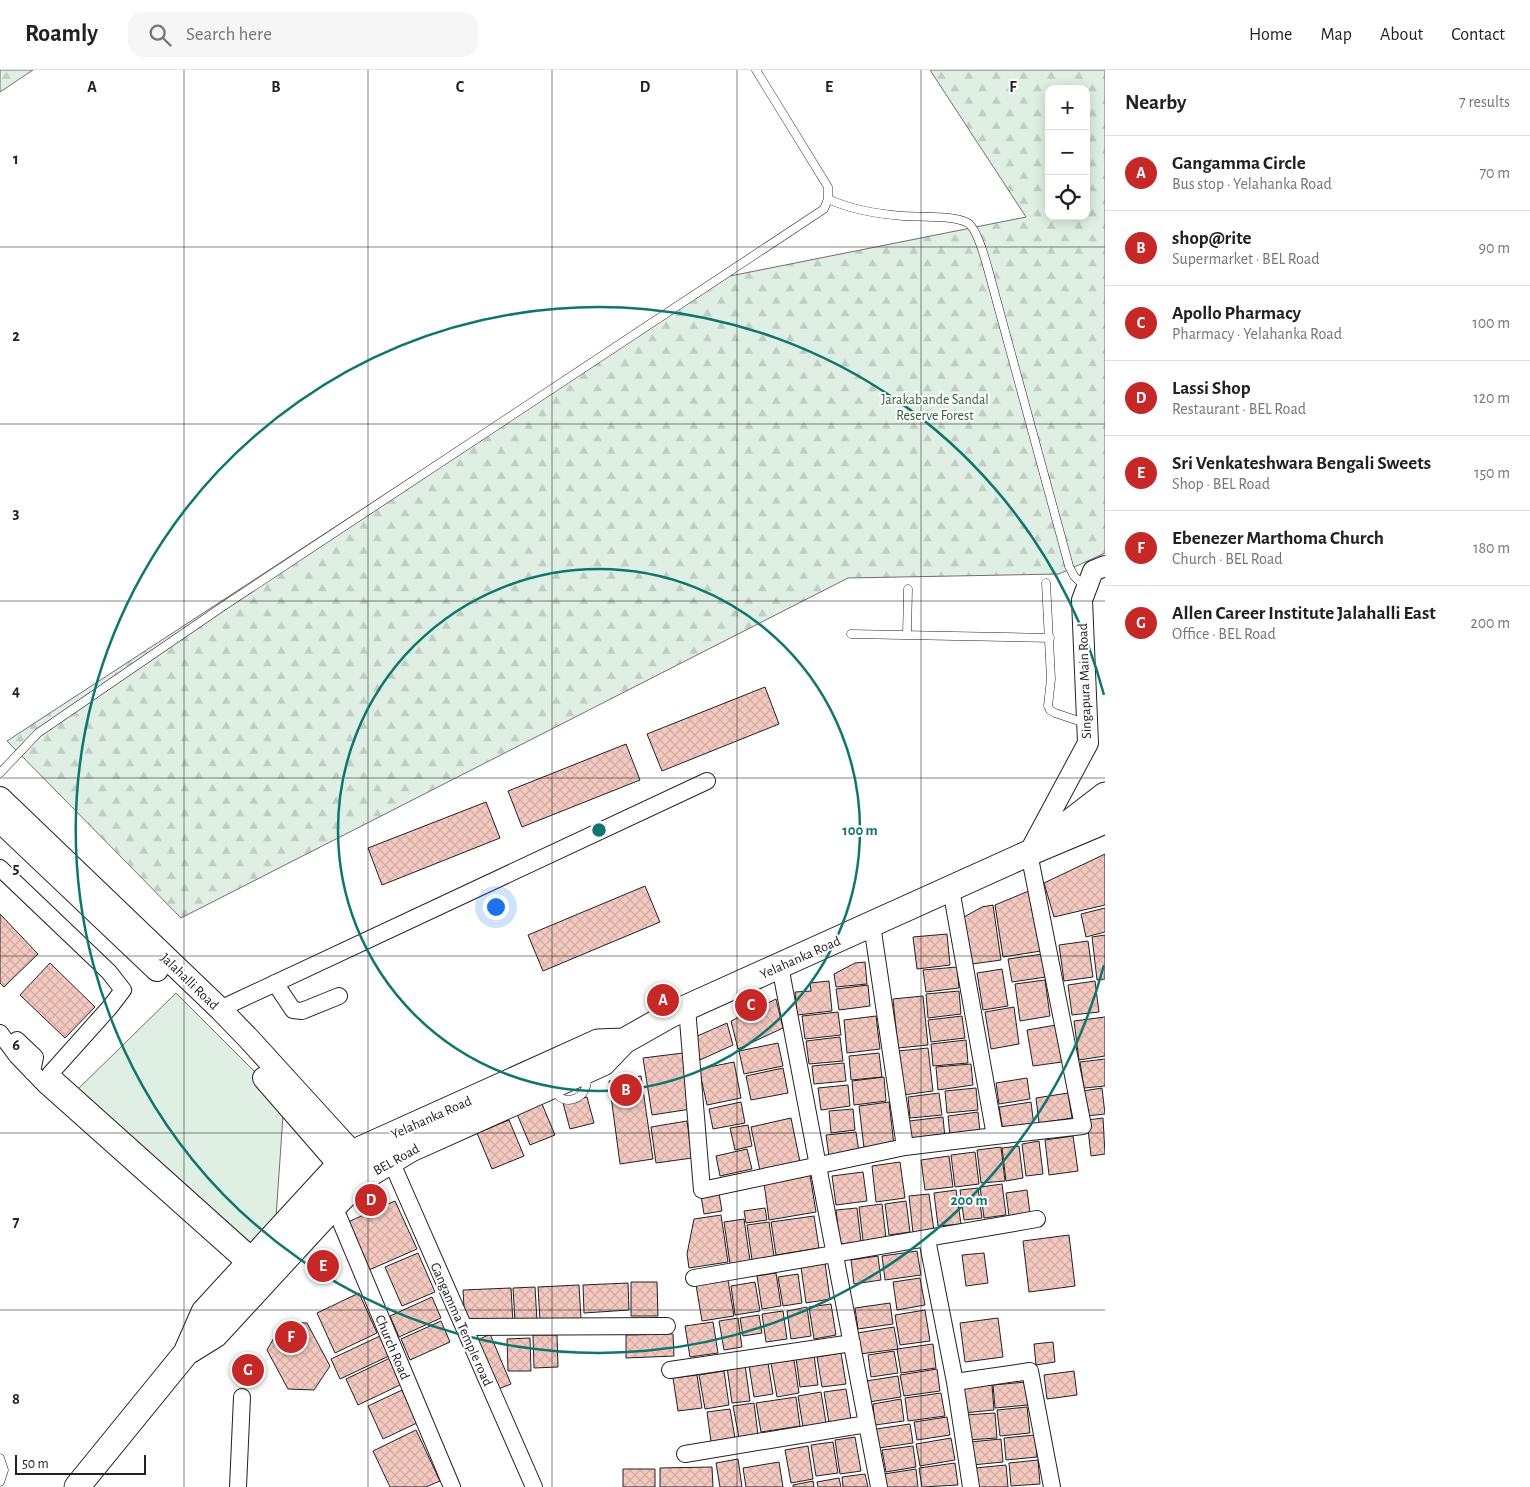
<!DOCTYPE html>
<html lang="en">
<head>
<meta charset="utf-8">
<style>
	body { margin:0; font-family:"Alegreya Sans",sans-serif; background:#f6f6f6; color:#202124 }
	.controls { position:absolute; right:15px; top:15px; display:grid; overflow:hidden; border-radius:10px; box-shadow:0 2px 12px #0003 }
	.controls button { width:45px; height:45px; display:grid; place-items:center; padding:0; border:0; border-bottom:1px solid #e0e0e0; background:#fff; color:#202124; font:25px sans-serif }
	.scale { position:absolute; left:15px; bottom:12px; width:131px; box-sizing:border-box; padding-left:5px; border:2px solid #222; border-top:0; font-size:14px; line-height:18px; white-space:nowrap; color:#222; -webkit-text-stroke:4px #fff; paint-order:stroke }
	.you { position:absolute; left:495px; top:836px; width:18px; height:18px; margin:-12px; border:4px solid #fff; border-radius:50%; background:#1a73e8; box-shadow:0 0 0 8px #1a73e833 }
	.badge { display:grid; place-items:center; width:32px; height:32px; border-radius:50%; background:#c62828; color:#fff; font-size:16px; font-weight:700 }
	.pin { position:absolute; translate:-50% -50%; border:2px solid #fff; box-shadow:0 1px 5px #0006 }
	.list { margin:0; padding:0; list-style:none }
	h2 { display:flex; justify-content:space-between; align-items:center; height:65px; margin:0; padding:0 20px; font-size:21px }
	h2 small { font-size:16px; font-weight:400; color:#757577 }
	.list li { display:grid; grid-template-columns:32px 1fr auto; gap:15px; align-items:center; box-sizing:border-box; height:75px; padding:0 20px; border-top:1px solid #e0e0e0 }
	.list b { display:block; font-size:19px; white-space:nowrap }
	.list p { margin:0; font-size:16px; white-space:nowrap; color:#757577 }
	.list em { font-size:16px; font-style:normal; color:#757577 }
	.icon { flex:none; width:28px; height:28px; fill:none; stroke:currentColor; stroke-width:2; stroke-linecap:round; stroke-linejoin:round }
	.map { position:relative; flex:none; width:1105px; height:1417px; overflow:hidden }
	header { display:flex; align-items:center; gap:30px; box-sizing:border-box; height:70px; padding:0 25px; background:#fff; border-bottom:1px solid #e0e0e0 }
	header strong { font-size:24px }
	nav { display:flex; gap:28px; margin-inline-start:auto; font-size:18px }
	.search { width:350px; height:45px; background:#f6f6f6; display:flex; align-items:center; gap:12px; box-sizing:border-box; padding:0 18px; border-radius:15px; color:#757577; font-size:19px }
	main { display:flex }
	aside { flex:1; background:#fff }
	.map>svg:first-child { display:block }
	.grass { fill:#e0efe3; stroke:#6f6f6f }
	.forest { fill:url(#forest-firs); stroke:#6f6f6f; fill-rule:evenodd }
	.building { fill:url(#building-cross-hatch); stroke:#222 }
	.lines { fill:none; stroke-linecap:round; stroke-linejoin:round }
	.service-casing { stroke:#222; stroke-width:9 }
	.minor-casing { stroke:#222; stroke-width:18 }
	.tertiary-casing { stroke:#222; stroke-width:22 }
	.secondary-casing { stroke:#222; stroke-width:24 }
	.primary-casing { stroke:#222; stroke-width:27 }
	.service { stroke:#fff; stroke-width:8 }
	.minor { stroke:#fff; stroke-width:16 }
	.tertiary { stroke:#fff; stroke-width:20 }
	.secondary { stroke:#fff; stroke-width:22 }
	.primary { stroke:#fff; stroke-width:25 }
	.grid { fill:none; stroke:#222; stroke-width:1; stroke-opacity:0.55 }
	.ring { fill:none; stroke:#0f766e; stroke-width:2.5 }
	.labels { text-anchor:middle; stroke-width:4; stroke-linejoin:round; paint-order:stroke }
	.park-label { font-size:14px; fill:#2f5e38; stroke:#fff }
	.street-label { font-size:14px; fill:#222; stroke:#fff }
	.grid-label { font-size:16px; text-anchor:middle; font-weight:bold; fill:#222; stroke:#fff; stroke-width:4; stroke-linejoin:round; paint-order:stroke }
	.centre { fill:#0f766e; stroke:#fff; stroke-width:2.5 }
	.ring-label { font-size:15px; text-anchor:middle; font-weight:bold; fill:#0f766e; stroke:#fff; stroke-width:4; stroke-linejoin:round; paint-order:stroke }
</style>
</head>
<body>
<header>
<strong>Roamly</strong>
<div class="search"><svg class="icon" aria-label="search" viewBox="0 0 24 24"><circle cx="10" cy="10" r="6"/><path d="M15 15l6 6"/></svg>Search here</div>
<nav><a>Home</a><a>Map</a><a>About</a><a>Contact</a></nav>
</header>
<main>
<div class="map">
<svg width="1105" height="1417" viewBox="0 0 1105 1417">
	<defs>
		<pattern id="forest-firs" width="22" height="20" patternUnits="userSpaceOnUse" patternTransform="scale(1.25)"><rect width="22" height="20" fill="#e0efe3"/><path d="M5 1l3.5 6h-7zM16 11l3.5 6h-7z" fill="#c0cdc2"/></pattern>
		<pattern id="building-cross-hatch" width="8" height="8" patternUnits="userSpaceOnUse" patternTransform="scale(1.25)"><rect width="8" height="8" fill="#f3c9c0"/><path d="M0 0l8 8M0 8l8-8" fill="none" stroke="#d0aca5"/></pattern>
	</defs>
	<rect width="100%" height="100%" fill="#fff"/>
	<path class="grass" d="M 176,923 L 284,1031 L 275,1162 L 258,1183 L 75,1022 Z"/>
	<path class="forest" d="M 0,0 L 33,0 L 0,22 Z
		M 930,0 L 1105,0 L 1105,483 L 1059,504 L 848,508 L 181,848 L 7,671 L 715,209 L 1026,147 ZM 1049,19 L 1086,19 L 1086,146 L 1049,146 Z"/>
	<path class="building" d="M 765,617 L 779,654 L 662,701 L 647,664 Z
		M 626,674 L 640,710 L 522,757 L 508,721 Z
		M 486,732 L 500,768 L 382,815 L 368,778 Z
		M 1105,784 L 1105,835 L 1054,847 L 1044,813 Z
		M 645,816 L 660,852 L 543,901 L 528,865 Z
		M 1031,820 L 1041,881 L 1003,887 L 995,835 Z
		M 993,835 L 1001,890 L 972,894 L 964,847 L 982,837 Z
		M 1105,838 L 1105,862 L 1086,867 L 1081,844 Z
		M 0,844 L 38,884 L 4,917 L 0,913 Z
		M 947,864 L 950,895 L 917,899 L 913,867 Z
		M 1105,865 L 1105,909 L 1097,910 L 1092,867 Z
		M 1088,871 L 1093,907 L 1064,911 L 1059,875 Z
		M 1043,884 L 1046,907 L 1012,912 L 1008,889 Z
		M 865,892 L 867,914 L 836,917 L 834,904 L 855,893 Z
		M 50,893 L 95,937 L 65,968 L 20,925 Z
		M 957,897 L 959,918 L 926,922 L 923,900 Z
		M 1002,899 L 1008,936 L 983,940 L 977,903 Z
		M 1045,910 L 1050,946 L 1020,951 L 1015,914 Z
		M 829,911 L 832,941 L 797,945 L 795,922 L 811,921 L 810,913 Z
		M 1095,911 L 1099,942 L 1072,945 L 1068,915 Z
		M 868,915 L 870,936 L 839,940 L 836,919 Z
		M 959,921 L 961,944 L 928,948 L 926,924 Z
		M 923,926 L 928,975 L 898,978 L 893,929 Z
		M 776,929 L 783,958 L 738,979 L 731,951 Z
		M 1014,937 L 1019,974 L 991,979 L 985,942 Z
		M 838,942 L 841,965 L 805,969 L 802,946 Z
		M 876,946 L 880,979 L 847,983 L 844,950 Z
		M 962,946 L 965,968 L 931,972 L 928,950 Z
		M 1105,947 L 1105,986 L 1079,990 L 1074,951 Z
		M 727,953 L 733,975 L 700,990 L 695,967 Z
		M 1056,955 L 1062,992 L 1033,996 L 1027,960 Z
		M 840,967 L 843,991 L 809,994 L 806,971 Z
		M 966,970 L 968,993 L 933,996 L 931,974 Z
		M 778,973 L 783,996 L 744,1004 L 739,981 Z
		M 928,978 L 933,1021 L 903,1025 L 898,981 Z
		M 683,983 L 691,1039 L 652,1045 L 643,988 Z
		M 879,983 L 882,1007 L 851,1010 L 849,986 Z
		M 1105,989 L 1105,1016 L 1084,1018 L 1080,992 Z
		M 734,992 L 741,1028 L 707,1035 L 699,999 Z
		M 844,993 L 846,1011 L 814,1014 L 812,996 Z
		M 971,994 L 973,1015 L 938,1020 L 936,997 Z
		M 783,998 L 788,1023 L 751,1030 L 746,1006 Z
		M 641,1006 L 653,1089 L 620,1094 L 609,1011 Z
		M 884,1007 L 886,1031 L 854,1035 L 852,1011 Z
		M 1027,1008 L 1030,1029 L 999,1034 L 996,1013 Z
		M 848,1015 L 850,1036 L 821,1040 L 818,1018 Z
		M 976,1018 L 978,1040 L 947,1043 L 945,1021 Z
		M 1102,1018 L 1105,1044 L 1086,1046 L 1083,1021 Z
		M 939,1023 L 942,1045 L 910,1048 L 908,1027 Z
		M 1068,1023 L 1072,1048 L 1039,1053 L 1036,1028 Z
		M 587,1027 L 594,1053 L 570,1059 L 563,1033 Z
		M 741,1032 L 745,1053 L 713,1059 L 709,1039 Z
		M 889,1032 L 894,1075 L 864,1078 L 859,1036 Z
		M 1031,1032 L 1034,1056 L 1003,1060 L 999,1037 Z
		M 542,1034 L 555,1065 L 530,1075 L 517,1044 Z
		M 853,1039 L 855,1060 L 831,1063 L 829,1041 Z
		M 978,1042 L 980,1062 L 950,1066 L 948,1046 Z
		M 943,1047 L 945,1068 L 911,1071 L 909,1051 Z
		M 791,1048 L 800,1092 L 760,1101 L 751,1057 Z
		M 1103,1048 L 1105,1084 L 1091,1086 L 1087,1050 Z
		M 509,1050 L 524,1086 L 492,1099 L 477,1063 Z
		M 687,1051 L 692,1088 L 656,1093 L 651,1057 Z
		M 748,1055 L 752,1076 L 735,1080 L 730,1058 Z
		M 856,1062 L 859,1082 L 829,1086 L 826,1065 Z
		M 1073,1066 L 1078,1101 L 1049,1105 L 1045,1070 Z
		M 1039,1071 L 1043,1104 L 1026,1106 L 1022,1074 Z
		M 1019,1076 L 1023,1108 L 1006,1111 L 1002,1078 Z
		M 1001,1077 L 1005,1111 L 981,1113 L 977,1080 Z
		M 747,1079 L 752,1099 L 720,1106 L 716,1086 Z
		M 975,1082 L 979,1114 L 955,1117 L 951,1085 Z
		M 949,1086 L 953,1117 L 925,1120 L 921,1090 Z
		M 900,1092 L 905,1128 L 876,1132 L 872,1096 Z
		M 863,1102 L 867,1131 L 836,1135 L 832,1106 Z
		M 810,1105 L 816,1142 L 769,1150 L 764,1113 Z
		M 1002,1114 L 1006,1145 L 984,1148 L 980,1117 Z
		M 978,1118 L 982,1148 L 964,1150 L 960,1120 Z
		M 956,1120 L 961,1154 L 938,1156 L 934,1123 Z
		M 1027,1120 L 1030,1143 L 1009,1146 L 1006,1123 Z
		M 719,1123 L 722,1141 L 704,1144 L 701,1126 Z
		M 929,1124 L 934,1161 L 913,1163 L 909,1126 Z
		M 395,1131 L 417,1179 L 369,1200 L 348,1152 Z
		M 906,1131 L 910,1162 L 889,1165 L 885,1134 Z
		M 882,1134 L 886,1168 L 863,1171 L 859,1137 Z
		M 765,1138 L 767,1150 L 746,1153 L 744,1141 Z
		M 857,1138 L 861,1172 L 840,1174 L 836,1140 Z
		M 721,1145 L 728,1192 L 689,1198 L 687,1184 L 694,1149 Z
		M 814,1146 L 819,1178 L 776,1185 L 771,1152 Z
		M 744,1149 L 750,1191 L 730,1194 L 724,1152 Z
		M 769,1152 L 774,1186 L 752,1190 L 747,1155 Z
		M 1069,1165 L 1075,1216 L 1029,1222 L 1023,1171 Z
		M 917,1181 L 921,1205 L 885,1210 L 882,1186 Z
		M 418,1183 L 435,1222 L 402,1236 L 385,1197 Z
		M 984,1183 L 988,1213 L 966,1216 L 962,1185 Z
		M 878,1186 L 881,1210 L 854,1214 L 851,1190 Z
		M 825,1193 L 830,1229 L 806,1233 L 801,1197 Z
		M 776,1203 L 781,1236 L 762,1239 L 757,1206 Z
		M 798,1204 L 802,1233 L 783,1236 L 778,1207 Z
		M 920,1208 L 925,1235 L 897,1240 L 893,1212 Z
		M 728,1210 L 734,1246 L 702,1251 L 696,1215 Z
		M 631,1212 L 657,1212 L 658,1246 L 631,1246 Z
		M 755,1212 L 760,1241 L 735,1245 L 731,1216 Z
		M 628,1213 L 629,1240 L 584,1243 L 583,1215 Z
		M 579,1215 L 581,1249 L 540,1251 L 538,1217 Z
		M 535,1217 L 537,1251 L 515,1252 L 513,1218 Z
		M 511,1218 L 513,1254 L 465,1256 L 463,1220 Z
		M 359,1223 L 377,1263 L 335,1283 L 317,1243 Z
		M 432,1227 L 441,1248 L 399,1267 L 390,1246 Z
		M 890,1233 L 893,1254 L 858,1259 L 855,1238 Z
		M 831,1234 L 836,1265 L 814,1269 L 809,1237 Z
		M 807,1237 L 811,1266 L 791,1269 L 787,1241 Z
		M 925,1240 L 930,1271 L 900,1275 L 895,1245 Z
		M 783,1241 L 787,1269 L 766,1272 L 762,1244 Z
		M 759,1245 L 762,1263 L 743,1266 L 740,1248 Z
		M 738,1248 L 742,1277 L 724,1280 L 719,1251 Z
		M 998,1248 L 1003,1287 L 965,1292 L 960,1253 Z
		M 441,1251 L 450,1272 L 410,1290 L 401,1269 Z
		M 283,1252 L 307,1253 L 330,1296 L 314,1320 L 288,1319 L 267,1280 Z
		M 713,1252 L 718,1283 L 690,1287 L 685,1256 Z
		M 894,1257 L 898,1279 L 860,1284 L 857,1263 Z
		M 490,1264 L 511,1314 L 496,1320 L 476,1271 Z
		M 673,1264 L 674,1286 L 626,1288 L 626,1265 Z
		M 533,1265 L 557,1265 L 558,1297 L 534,1298 Z
		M 380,1266 L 389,1286 L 340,1309 L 331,1289 Z
		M 530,1268 L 531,1301 L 508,1301 L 507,1269 Z
		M 1053,1272 L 1055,1292 L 1036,1295 L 1034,1274 Z
		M 933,1274 L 936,1298 L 901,1303 L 897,1279 Z
		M 894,1281 L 898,1303 L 871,1307 L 868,1285 Z
		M 841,1283 L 846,1314 L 822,1317 L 817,1287 Z
		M 814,1285 L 818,1315 L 800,1317 L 796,1288 Z
		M 390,1288 L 402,1314 L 358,1335 L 346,1309 Z
		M 794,1290 L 799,1323 L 777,1327 L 771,1293 Z
		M 768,1293 L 773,1324 L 754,1327 L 749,1296 Z
		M 745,1295 L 750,1331 L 732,1333 L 727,1297 Z
		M 937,1299 L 940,1321 L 904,1326 L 900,1305 Z
		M 724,1301 L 729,1335 L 705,1339 L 699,1305 Z
		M 1074,1301 L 1077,1325 L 1047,1329 L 1044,1305 Z
		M 697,1305 L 702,1338 L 678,1341 L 673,1308 Z
		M 898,1306 L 901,1327 L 869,1332 L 866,1311 Z
		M 1026,1312 L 1028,1335 L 995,1338 L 993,1315 Z
		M 992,1315 L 994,1340 L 963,1343 L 960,1317 Z
		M 846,1319 L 851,1349 L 829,1353 L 824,1322 Z
		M 402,1320 L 417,1353 L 383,1369 L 368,1336 Z
		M 821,1322 L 826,1353 L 803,1357 L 798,1326 Z
		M 941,1323 L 945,1346 L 908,1351 L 905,1328 Z
		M 796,1327 L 800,1356 L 761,1362 L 756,1333 Z
		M 901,1329 L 904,1351 L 875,1355 L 873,1334 Z
		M 754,1333 L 758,1365 L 739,1368 L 733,1336 Z
		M 1027,1337 L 1030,1363 L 1000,1366 L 997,1340 Z
		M 730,1339 L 735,1368 L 711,1372 L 707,1342 Z
		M 995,1343 L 997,1368 L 967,1370 L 965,1345 Z
		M 947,1347 L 950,1365 L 917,1370 L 914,1352 Z
		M 910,1354 L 913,1373 L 879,1378 L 876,1359 Z
		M 416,1360 L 440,1411 L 426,1417 L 390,1417 L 373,1381 Z
		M 1035,1365 L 1037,1387 L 1006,1390 L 1004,1368 Z
		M 855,1367 L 861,1401 L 840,1404 L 835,1370 Z
		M 951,1368 L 955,1390 L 920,1396 L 916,1374 Z
		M 1001,1369 L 1003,1392 L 972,1395 L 970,1372 Z
		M 833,1372 L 838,1403 L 816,1406 L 811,1375 Z
		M 808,1376 L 813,1409 L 791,1413 L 785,1380 Z
		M 913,1376 L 916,1397 L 886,1402 L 882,1380 Z
		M 738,1389 L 742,1417 L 720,1417 L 716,1393 Z
		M 1038,1390 L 1040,1414 L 1011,1416 L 1009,1393 Z
		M 779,1392 L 783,1417 L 746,1417 L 743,1398 Z
		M 955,1393 L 958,1415 L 922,1417 L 919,1398 Z
		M 1006,1395 L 1008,1417 L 977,1417 L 975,1398 Z
		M 712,1397 L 713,1417 L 660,1417 L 660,1398 Z
		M 623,1399 L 655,1399 L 655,1417 L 623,1417 Z
		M 916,1399 L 918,1417 L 886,1417 L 884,1404 Z
		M 865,1404 L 868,1417 L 843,1417 L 842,1407 Z
		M 839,1408 L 841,1417 L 818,1417 L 817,1412 Z
		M 813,1411 L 814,1417 L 793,1417 L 793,1415 Z"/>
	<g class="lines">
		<defs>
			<path id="service" d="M 828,129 C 852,140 877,144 903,146 C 919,147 954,145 968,153 C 977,159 985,188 988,199 L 1069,496 L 1074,506 L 1085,517
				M 1046,513 L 1051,609 L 1048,636 L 1050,640 L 1055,643 L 1085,653
				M 851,564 L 1050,568
				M 907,565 L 908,519
				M 0,703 L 38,663 L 222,537 L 824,139 L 828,129 L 828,117 L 756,0
				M 554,1019 C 562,1040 592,1028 586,1005
				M 0,1388 L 4,1400 L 0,1412"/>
			<path id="minor" d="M 0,798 L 109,902 L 123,920 L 110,937 L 50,1004 L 45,1015
				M 780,896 L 879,1417
				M 275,913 L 293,940 L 302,941 L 339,926
				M 687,938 L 702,1120 L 905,1077 L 872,855
				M 220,939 L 707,711
				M 0,963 L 17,986 L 45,1015 L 248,1196
				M 17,970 L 35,987 L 32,1002
				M 50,1004 L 255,1188
				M 995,1066 L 1083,1056 L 1029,783
				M 905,1077 L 995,1066 L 951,819
				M 391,1091 L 534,1417
				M 334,1136 L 452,1417
				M 927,1169 L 955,1312 L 971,1417
				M 694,1208 L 1037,1149
				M 464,1257 L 667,1256
				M 670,1300 L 852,1273
				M 955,1312 L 1030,1301 L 1052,1417
				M 685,1384 L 867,1354
				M 238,1417 L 242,1327"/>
			<path id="tertiary" d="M 1029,783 L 1088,673 L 1082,530 L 1093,501 L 1105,496"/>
			<path id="secondary" d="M 0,728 L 220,939 L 249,969 L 371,1103
				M 0,751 L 157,900
				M 264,1008 L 351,1108"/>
			<path id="primary" d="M 1057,762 L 1105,725
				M 186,1283 L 215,1265 L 334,1136 L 356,1114 L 371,1103 L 411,1079 L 603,993 L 624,971
				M 77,1417 L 186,1283 L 204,1242 L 339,1095 L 352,1083 L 598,972 L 624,971 L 670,945 L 1029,783 L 1105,751"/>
		</defs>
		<use href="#service" class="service-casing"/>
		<use href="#minor" class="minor-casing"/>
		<use href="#tertiary" class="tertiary-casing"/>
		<use href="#secondary" class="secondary-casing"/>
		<use href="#primary" class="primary-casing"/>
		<use href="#service" class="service"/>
		<use href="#minor" class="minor"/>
		<use href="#tertiary" class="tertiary"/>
		<use href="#secondary" class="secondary"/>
		<use href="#primary" class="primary"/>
	</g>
	<path class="grid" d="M 184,0 L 184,1417M 368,0 L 368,1417M 552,0 L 552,1417M 737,0 L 737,1417M 921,0 L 921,1417M 0,177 L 1105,177M 0,354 L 1105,354M 0,531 L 1105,531M 0,708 L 1105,708M 0,886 L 1105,886M 0,1063 L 1105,1063M 0,1240 L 1105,1240"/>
	<g class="ring">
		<circle cx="599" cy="760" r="261"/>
		<path d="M1104 895A523 523 0 1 1 1104 625"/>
	</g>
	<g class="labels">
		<g class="park-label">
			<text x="935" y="334">Jarakabande Sandal<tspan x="935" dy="16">Reserve Forest</tspan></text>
		</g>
		<g class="street-label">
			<text transform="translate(1084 611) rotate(-92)" y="5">Singapura Main Road</text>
			<text transform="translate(800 887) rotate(-24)" y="5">Yelahanka Road</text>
			<text transform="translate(190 911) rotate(44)" y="5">Jalahalli Road</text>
			<text transform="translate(431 1047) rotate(-24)" y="5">Yelahanka Road</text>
			<text transform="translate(396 1089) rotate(-29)" y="5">BEL Road</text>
			<text transform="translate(462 1254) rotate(66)" y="5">Gangamma Temple road</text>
			<text transform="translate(393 1277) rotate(67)" y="5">Church Road</text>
		</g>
	</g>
	<g class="grid-label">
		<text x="92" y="22">A</text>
		<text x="276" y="22">B</text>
		<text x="460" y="22">C</text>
		<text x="645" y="22">D</text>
		<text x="829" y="22">E</text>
		<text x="1013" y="22">F</text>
		<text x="16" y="94">1</text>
		<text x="16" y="271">2</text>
		<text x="16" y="448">3</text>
		<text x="16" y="626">4</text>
		<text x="16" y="803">5</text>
		<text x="16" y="980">6</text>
		<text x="16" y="1157">7</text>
		<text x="16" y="1334">8</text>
	</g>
	<circle cx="599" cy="760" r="8" class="centre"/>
	<g class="ring-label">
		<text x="860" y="765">100 m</text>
		<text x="969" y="1135">200 m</text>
	</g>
</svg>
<div class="controls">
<button>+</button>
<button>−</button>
<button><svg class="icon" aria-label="locate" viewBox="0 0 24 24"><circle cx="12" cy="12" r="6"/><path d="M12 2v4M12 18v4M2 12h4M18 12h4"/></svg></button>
</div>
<div class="scale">50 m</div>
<div class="you"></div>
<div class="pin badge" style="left:663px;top:930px">A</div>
<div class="pin badge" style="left:626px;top:1020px">B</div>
<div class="pin badge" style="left:751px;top:935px">C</div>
<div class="pin badge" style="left:371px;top:1130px">D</div>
<div class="pin badge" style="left:323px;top:1196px">E</div>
<div class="pin badge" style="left:291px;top:1267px">F</div>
<div class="pin badge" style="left:248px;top:1300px">G</div>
</div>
<aside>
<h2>Nearby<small>7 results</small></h2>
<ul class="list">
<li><span class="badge">A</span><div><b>Gangamma Circle</b><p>Bus stop · Yelahanka Road</p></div><em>70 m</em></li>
<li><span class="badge">B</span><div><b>shop@rite</b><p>Supermarket · BEL Road</p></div><em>90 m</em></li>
<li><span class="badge">C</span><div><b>Apollo Pharmacy</b><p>Pharmacy · Yelahanka Road</p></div><em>100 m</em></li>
<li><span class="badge">D</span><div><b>Lassi Shop</b><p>Restaurant · BEL Road</p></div><em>120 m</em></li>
<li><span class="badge">E</span><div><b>Sri Venkateshwara Bengali Sweets</b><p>Shop · BEL Road</p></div><em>150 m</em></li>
<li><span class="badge">F</span><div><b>Ebenezer Marthoma Church</b><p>Church · BEL Road</p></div><em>180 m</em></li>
<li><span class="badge">G</span><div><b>Allen Career Institute Jalahalli East</b><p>Office · BEL Road</p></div><em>200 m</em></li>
</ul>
</aside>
</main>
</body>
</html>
